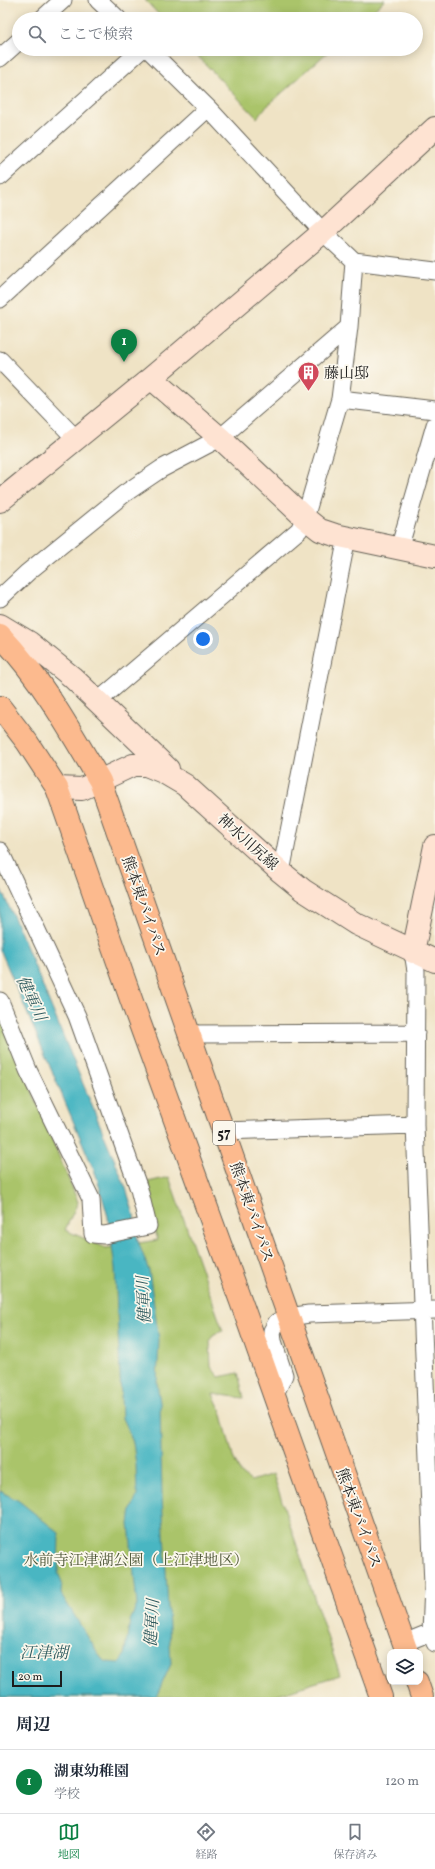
<!DOCTYPE html>
<html lang="ja">
<head>
<meta charset="utf-8">
<style>
	body { margin:0; font-family:Vollkorn,"Noto Serif JP",serif; background:#f6f6f7; color:#1f2937 }
	.controls { position:absolute; right:12px; bottom:12px; display:grid; overflow:hidden; border-radius:8px; box-shadow:0 2px 10px #0003 }
	.controls button { width:36px; height:36px; display:grid; place-items:center; padding:0; border:0; border-bottom:1px solid #e0e1e3; background:#fff; color:#1f2937; font:20px sans-serif }
	.scale { position:absolute; left:12px; bottom:10px; width:50px; box-sizing:border-box; padding-left:4px; border:2px solid #1c1c1c; border-top:0; font-size:11px; line-height:14px; white-space:nowrap; color:#1c1c1c; -webkit-text-stroke:3px #fbf7ec; paint-order:stroke }
	.you { position:absolute; left:203px; top:639px; width:14px; height:14px; margin:-10px; border:3px solid #fff; border-radius:50%; background:#1a73e8; box-shadow:0 0 0 6px #1a73e833 }
	.badge { display:grid; place-items:center; width:26px; height:26px; border-radius:50%; background:#0b8043; color:#fff; font-size:13px; font-weight:700 }
	.pin { position:absolute; translate:-50% -33px; filter:drop-shadow(0 1px 2px #0008) }
	.pin::after { content:''; position:absolute; top:21px; width:14px; height:12px; background:inherit; clip-path:polygon(0 0,100% 0,50% 100%) }
	.list { margin:0; padding:0; list-style:none }
	h2 { display:flex; justify-content:space-between; align-items:center; height:52px; margin:0; padding:0 16px; font-size:17px }
	h2 small { font-size:13px; font-weight:400; color:#747a83 }
	.list li { display:grid; grid-template-columns:26px 1fr auto; gap:12px; align-items:center; box-sizing:border-box; height:64px; padding:0 16px; border-top:1px solid #e0e1e3 }
	.list b { display:block; font-size:15px; white-space:nowrap }
	.list p { margin:0; font-size:13px; white-space:nowrap; color:#747a83 }
	.list em { font-size:13px; font-style:normal; color:#747a83 }
	.icon { flex:none; width:22px; height:22px; fill:none; stroke:currentColor; stroke-width:2; stroke-linecap:round; stroke-linejoin:round }
	.map { position:relative; flex:none; width:435px; height:1697px; overflow:hidden }
	.search { position:absolute; background:#fff; box-shadow:0 2px 10px #0003; left:12px; right:12px; top:12px; height:44px; display:flex; align-items:center; gap:10px; box-sizing:border-box; padding:0 14px; border-radius:22px; color:#747a83; font-size:15px }
	.sheet { height:116px; background:#fff }
	nav { display:flex; justify-content:space-around; align-items:center; box-sizing:border-box; height:56px; border-top:1px solid #e0e1e3; background:#fff; font-size:11px; color:#747a83 }
	nav a { display:grid; justify-items:center; gap:2px }
	nav .on { color:#0b8043 }
	.map>svg:first-child { display:block }
	.green { fill:#aac46b; stroke:#637044 }
	.water { fill:#48b6c2; stroke:#32696f }
	.lines { fill:none; stroke-linecap:round; stroke-linejoin:round }
	.street-casing { stroke:#666257; stroke-width:19 }
	.secondary-casing { stroke:#666257; stroke-width:24 }
	.highway-casing { stroke:#666257; stroke-width:24 }
	.street { stroke:#fff; stroke-width:17 }
	.secondary { stroke:#fee3d2; stroke-width:22 }
	.highway { stroke:#fcba8e; stroke-width:22 }
	.labels { text-anchor:middle; stroke-width:3.5; stroke-linejoin:round; paint-order:stroke }
	.shield { fill:#fbf7ec; stroke:#5f5e5a; stroke-width:1 }
	.shield-label { font-size:14px; font-weight:bold; fill:#1c1c1c }
	.poi-label { font-size:15px; fill:#1c1c1c; stroke:#fbf7ec; text-anchor:start }
	.street-label { font-size:15px; fill:#1c1c1c; stroke:#fbf7ec }
	.park-label { font-size:15px; fill:#4e5738; stroke:#fbf7ec }
	.water-label { font-size:16px; font-style:italic; fill:#2e5a5e; stroke:#fbf7ec }
</style>
</head>
<body>
<div class="map">
<svg width="435" height="1697" viewBox="0 0 435 1697">
	<rect width="100%" height="100%" fill="#fbf7ec"/>
	<filter id="ink" filterUnits="userSpaceOnUse"><feTurbulence type="fractalNoise" baseFrequency=".025" numOctaves="2"/><feDisplacementMap in="SourceGraphic" scale="8" xChannelSelector="R" yChannelSelector="G"/><feConvolveMatrix kernelMatrix="1 2 1 2 8 2 1 2 1" color-interpolation-filters="sRGB"/></filter>
	<filter id="wash" filterUnits="userSpaceOnUse"><feTurbulence type="fractalNoise" baseFrequency=".012" numOctaves="4" result="noise"/><feDisplacementMap in="SourceGraphic" scale="16" xChannelSelector="R" yChannelSelector="G"/><feGaussianBlur stdDeviation="0.9" result="paint"/><feColorMatrix in="noise" values="0 0 0 0 0 0 0 0 0 0 0 0 0 0 0 0 0 1.4 0 .05"/><feComposite in="paint" operator="in"/></filter>
	<g filter="url(#wash)">
		<rect width="100%" height="100%" fill="#efe3c5"/>
		<path class="green" d="M 145,0 L 385,0 L 364,19 L 163,19 Z
			M 191,49 L 331,49 L 264,109 L 257,118 Z
			M 0,1014 L 78,1202 L 65,1230 L 106,1248 L 158,1240 L 140,1184 L 169,1177 L 223,1331 L 214,1334 L 210,1340 L 211,1367 L 219,1377 L 238,1373 L 244,1398 L 213,1394 L 221,1411 L 233,1457 L 241,1474 L 251,1481 L 273,1474 L 340,1675 L 269,1697 L 0,1697 Z"/>
		<path class="water" d="M 0,887 L 20,931 L 126,1188 L 134,1215 L 138,1241 L 149,1271 L 159,1340 L 157,1383 L 160,1402 L 162,1496 L 171,1664 L 156,1697 L 0,1697 L 0,1491 L 19,1501 L 59,1533 L 58,1573 L 62,1582 L 61,1594 L 101,1658 L 107,1662 L 119,1663 L 124,1656 L 130,1621 L 137,1605 L 129,1524 L 131,1510 L 137,1496 L 136,1465 L 133,1442 L 122,1418 L 115,1268 L 108,1217 L 96,1175 L 0,949 Z"/>
	</g>
	<g filter="url(#ink)">
		<g class="lines">
			<defs>
				<path id="street" d="M 98,0 L 118,19
					M 42,19 L 63,0
					M 148,49 L 208,108 L 323,232 L 354,261 L 435,271
					M 0,58 L 19,41
					M 0,177 L 142,49
					M 0,299 L 208,108
					M 0,360 L 75,438
					M 340,399 L 435,410
					M 399,549 L 435,425
					M 0,598 L 28,572 L 124,494 L 161,469 L 220,438 L 349,327
					M 97,702 L 299,530 L 305,518 L 340,399 L 349,327 L 354,261
					M 0,851 L 77,1016 L 139,1189 L 148,1226 L 104,1235 L 93,1234 L 91,1199 L 28,1070 L 0,1001
					M 281,872 L 347,537
					M 413,952 L 416,971 L 415,1125 L 433,1586 L 435,1586
					M 189,1034 L 416,1033
					M 223,1131 L 415,1125
					M 275,1394 L 284,1375 L 273,1341 L 272,1331 L 277,1322 L 289,1317 L 309,1314 L 435,1310
					M 433,1586 L 431,1632 L 435,1643
					M 404,1643 L 431,1632"/>
				<path id="secondary" d="M 151,378 L 220,438 L 305,518 L 320,530 L 335,535 L 435,556
					M 0,501 L 151,378 L 323,232 L 435,128
					M 0,625 L 30,643 L 72,677 L 168,769
					M 57,788 L 82,789 L 133,765 L 146,765 L 163,772 L 185,785 L 281,872 L 303,890 L 356,924 L 435,961
					M 413,952 L 435,846"/>
				<path id="highway" d="M 0,635 C 41,678 70,730 100,781 L 407,1652
					M 0,707 L 27,742 L 57,788 L 132,1002 L 244,1310 L 381,1697
					M 417,1682 L 422,1697"/>
			</defs>
			<use href="#street" class="street-casing"/>
			<use href="#secondary" class="secondary-casing"/>
			<use href="#highway" class="highway-casing"/>
			<use href="#street" class="street"/>
			<use href="#secondary" class="secondary"/>
			<use href="#highway" class="highway"/>
		</g>
	</g>
	<defs>
		<symbol id="building-pin" viewBox="-11 -11 22 30"><path d="M0 17L-7.5 6A9.5 9.5 0 1 1 7.5 6Z" fill="#d1495b" stroke="#fbf7ec"/><path d="M-4-6H4V6H1V3H-1V6H-4ZM-2.5-4.3h1.7v1.8h-1.7ZM.8-4.3h1.7v1.8H.8ZM-2.5-1h1.7V.8h-1.7ZM.8-1h1.7V.8H.8Z" fill="#fff"/></symbol>
	</defs>
	<g fill-rule="evenodd">
		<use href="#building-pin" x="296" y="360" width="25" height="34"/>
	</g>
	<g class="labels">
		<rect class="shield" x="213" y="1121" width="22" height="24" rx="3"/>
		<g class="shield-label">
			<text x="224" y="1138">57</text>
		</g>
		<g class="poi-label">
			<text x="324" y="378">藤山邸</text>
		</g>
		<g class="street-label">
			<text transform="translate(248 842) rotate(42)" y="5">神水川尻線</text>
			<text transform="translate(144 906) rotate(71)" y="5">熊本東バイパス</text>
			<text transform="translate(252 1212) rotate(71)" y="5">熊本東バイパス</text>
			<text transform="translate(359 1518) rotate(70)" y="5">熊本東バイパス</text>
		</g>
		<g class="park-label">
			<text x="136" y="1565">水前寺江津湖公園（上江津地区）</text>
		</g>
		<g class="water-label">
			<text transform="translate(32 998) rotate(65)" y="6">健軍川</text>
			<text transform="translate(143 1300) rotate(-93)" y="6">健軍川</text>
			<text transform="translate(151 1623) rotate(-87)" y="6">健軍川</text>
			<text x="44" y="1658">江津湖</text>
		</g>
	</g>
</svg>
<div class="controls">
<button><svg class="icon" aria-label="layers" viewBox="0 0 24 24"><path d="M12 4l9 5-9 5-9-5zM3 14l9 5 9-5"/></svg></button>
</div>
<div class="scale">20 m</div>
<div class="you"></div>
<div class="pin badge" style="left:124px;top:362px">1</div>
<div class="search"><svg class="icon" aria-label="search" viewBox="0 0 24 24"><circle cx="10" cy="10" r="6"/><path d="M15 15l6 6"/></svg>ここで検索</div>
</div>
<section class="sheet">
<h2>周辺<small></small></h2>
<ul class="list">
<li><span class="badge">1</span><div><b>湖東幼稚園</b><p>学校</p></div><em>120 m</em></li>
</ul>
</section>
<nav>
<a class="on"><svg class="icon" aria-label="map" viewBox="0 0 24 24"><path d="M3 6l6-2 6 2 6-2v14l-6 2-6-2-6 2zM9 4v14M15 6v14"/></svg>地図</a>
<a><svg class="icon" aria-label="directions" viewBox="0 0 24 24"><path d="M12 3l9 9-9 9-9-9zM9 14v-3h6M13 9l2 2-2 2"/></svg>経路</a>
<a><svg class="icon" aria-label="saved" viewBox="0 0 24 24"><path d="M7 4h10v16l-5-4-5 4z"/></svg>保存済み</a>
</nav>
</body>
</html>
